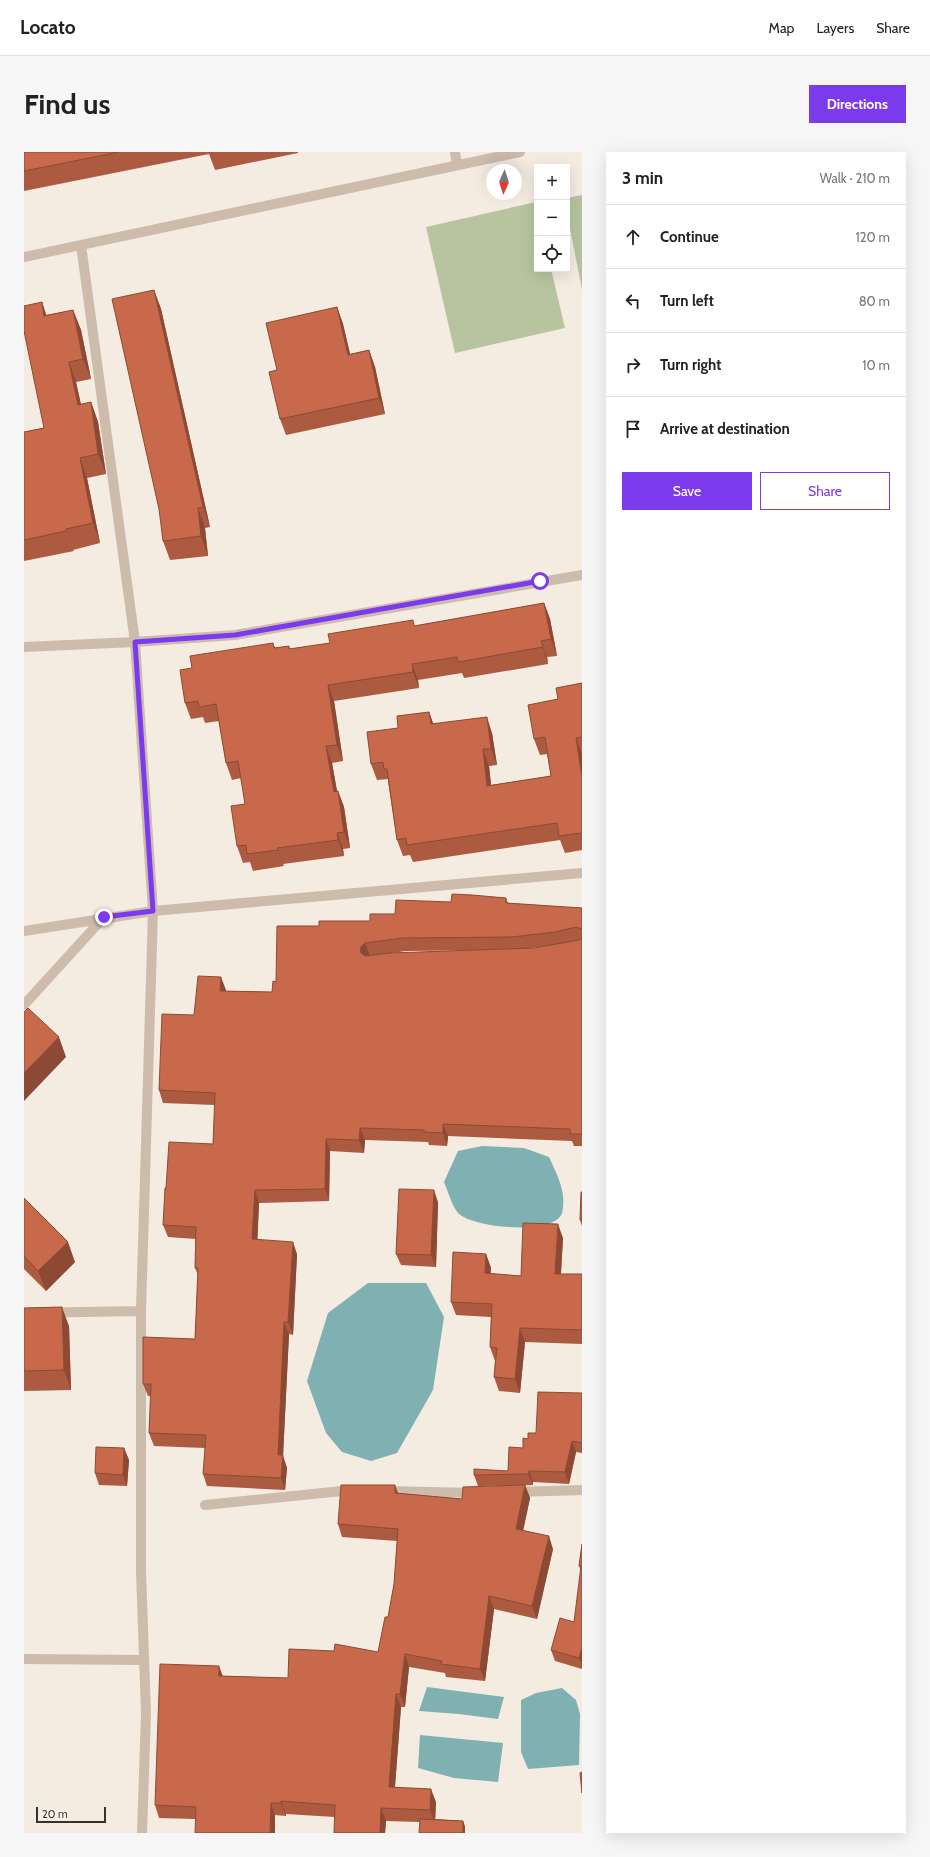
<!DOCTYPE html>
<html lang="en">
<head>
<meta charset="utf-8">
<style>
	body { margin:0; font-family:Cabin,sans-serif; background:#f6f6f6; color:#222 }
	.controls { position:absolute; right:12px; top:12px; display:grid; overflow:hidden; border-radius:0px; box-shadow:0 4px 16px #0002 }
	.controls button { width:36px; height:36px; display:grid; place-items:center; padding:0; border:0; border-bottom:1px solid #e0e0e0; background:#fff; color:#222; font:20px sans-serif }
	.compass { position:absolute; left:462px; top:12px; width:36px; height:36px; border-radius:50%; background:#fff; box-shadow:0 4px 16px #0002; rotate:183deg }
	.scale { position:absolute; left:12px; bottom:10px; width:70px; box-sizing:border-box; padding-left:4px; border:2px solid #3b302b; border-top:0; font-size:11px; line-height:14px; white-space:nowrap; color:#3b302b; -webkit-text-stroke:3px #fbf5ee; paint-order:stroke }
	.stop { position:absolute; width:12px; height:12px; margin:-9px; border:3px solid #7c3aed; border-radius:50%; background:#fff }
	.stop.end { background:#7c3aed; border-color:#fff; box-shadow:0 1px 4px #0008 }
	.list { margin:0; padding:0; list-style:none }
	h2 { display:flex; justify-content:space-between; align-items:center; height:52px; margin:0; padding:0 16px; font-size:17px }
	h2 small { font-size:13px; font-weight:400; color:#767676 }
	.list li { display:grid; grid-template-columns:26px 1fr auto; gap:12px; align-items:center; box-sizing:border-box; height:64px; padding:0 16px; border-top:1px solid #e0e0e0 }
	.list b { display:block; font-size:15px; white-space:nowrap }
	.list em { font-size:13px; font-style:normal; color:#767676 }
	.actions { display:flex; gap:8px; padding:12px 16px }
	.actions a { flex:1; padding:9px 0; border:1px solid #7c3aed; border-radius:0px; text-align:center; font-size:14px; color:#7c3aed }
	.actions .main { background:#7c3aed; color:#fff }
	.icon { flex:none; width:22px; height:22px; fill:none; stroke:currentColor; stroke-width:2; stroke-linecap:round; stroke-linejoin:round }
	.map { position:relative; flex:none; width:558px; height:1681px; overflow:hidden; border-radius:0px }
	header { display:flex; align-items:center; gap:24px; box-sizing:border-box; height:56px; padding:0 20px; background:#fff; border-bottom:1px solid #e0e0e0 }
	header strong { font-size:19px }
	nav { display:flex; gap:22px; margin-inline-start:auto; font-size:14px }
	.intro { display:flex; align-items:center; justify-content:space-between; box-sizing:border-box; height:96px; padding:0 24px }
	h1 { margin:0; font-size:28px }
	.button { padding:10px 18px; border-radius:0px; background:#7c3aed; color:#fff; font-size:14px; font-weight:700 }
	main { display:flex; gap:24px; padding:0 24px }
	aside { flex:1; background:#fff; border-radius:0px; box-shadow:0 4px 16px #0002 }
	.map>svg:first-child { display:block }
	.grass { fill:#b8c4a0 }
	.water { fill:#7fb0b2 }
	.lines { fill:none; stroke-linecap:round; stroke-linejoin:round }
	.service { stroke:#cdbbac; stroke-width:10 }
	.minor { stroke:#cdbbac; stroke-width:10 }
	.wall { fill:#ac5a40; fill-rule:evenodd }
	.shaded-wall { fill:#8c4a34 }
	.building { fill:#c8694b; stroke:#8c4a34 }
	.route { stroke:#7c3aed; stroke-width:5 }
</style>
</head>
<body>
<header>
<strong>Locato</strong>
<nav><a>Map</a><a>Layers</a><a>Share</a></nav>
</header>
<div class="intro"><h1>Find us</h1><a class="button">Directions</a></div>
<main>
<div class="map">
<svg width="558" height="1681" viewBox="0 0 558 1681">
	<rect width="100%" height="100%" fill="#f4ebe1"/>
	<path class="grass" d="M 558,43 L 558,138 L 543,61 L 543,46 Z
		M 512,50 L 513,117 L 527,117 L 541,176 L 431,201 L 402,75 Z"/>
	<path class="water" d="M 458,994 L 500,996 L 525,1005 C 533,1023 543,1040 538,1061 C 531,1084 448,1076 434,1061 C 428,1054 424,1039 420,1030 L 434,999 Z
		M 344,1131 L 402,1131 L 420,1165 L 409,1238 L 373,1301 L 347,1309 L 318,1300 L 302,1281 L 283,1229 L 304,1161 Z
		M 403,1535 L 480,1545 L 474,1567 L 435,1562 L 395,1559 Z
		M 538,1536 L 552,1548 L 556,1562 L 555,1613 L 504,1617 L 497,1600 L 497,1548 L 512,1541 Z
		M 396,1583 L 479,1591 L 474,1630 L 430,1626 L 394,1616 Z"/>
	<g class="lines">
		<path class="service" d="M 431,0 L 433,13
			M 57,93 L 111,490 L 129,759 L 117,1159 L 117,1419 L 122,1562 L 118,1681
			M 0,105 L 496,0
			M 0,495 L 111,490 L 211,483 L 558,423
			M 0,779 L 129,759 L 558,721
			M 0,853 L 80,765
			M 0,1161 L 117,1159"/>
		<path class="minor" d="M 360,1339 L 452,1341
			M 490,1340 L 558,1338
			M 181,1353 L 328,1338
			M 0,1507 L 120,1508"/>
	</g>
	<path class="wall" d="M 0,0 L 274,0 L 274,1 L 191,18 L 185,2 L 0,39 Z
		M 130,138 L 137,157 L 186,375 L 181,376 L 184,404 L 146,408 L 139,389 Z
		M 18,150 L 22,163 L 49,158 L 57,178 L 67,227 L 52,230 L 57,252 L 67,250 L 74,270 L 82,322 L 63,326 L 76,391 L 49,398 L 50,399 L 0,409 L 0,280 L 20,276 Z
		M 313,155 L 319,172 L 326,202 L 345,198 L 351,215 L 361,262 L 262,283 L 256,267 L 253,218 Z
		M 520,451 L 526,467 L 533,504 L 523,505 L 524,512 L 440,526 L 438,521 L 394,528 L 395,536 L 310,549 L 319,609 L 308,611 L 313,639 L 314,639 L 320,655 L 326,696 L 319,697 L 320,704 L 259,712 L 260,714 L 229,719 L 226,710 L 219,711 L 213,694 L 221,652 L 217,626 L 208,628 L 202,611 L 195,569 L 181,571 L 179,565 L 167,567 L 161,551 L 168,516 L 249,491 L 251,496 L 265,494 L 266,497 L 306,491 L 391,474 Z
		M 558,531 L 558,698 L 541,701 L 536,688 L 389,710 L 386,703 L 379,704 L 373,688 L 364,629 L 364,627 L 353,628 L 347,612 L 374,576 L 405,560 L 409,571 L 468,581 L 473,613 L 465,614 L 467,633 L 527,624 L 523,602 L 516,603 L 510,587 L 534,547 Z
		M 482,746 L 484,751 L 558,756 L 558,994 L 550,994 L 548,989 L 424,984 L 423,994 L 405,993 L 404,990 L 341,988 L 340,1001 L 306,999 L 305,1049 L 235,1051 L 233,1088 L 273,1102 L 269,1183 L 265,1182 L 259,1304 L 263,1316 L 261,1338 L 183,1334 L 179,1322 L 181,1296 L 130,1294 L 125,1281 L 127,1244 L 124,1244 L 119,1232 L 171,1187 L 174,1123 L 171,1116 L 172,1087 L 144,1085 L 139,1073 L 142,1036 L 189,992 L 191,953 L 139,951 L 135,938 L 170,863 L 202,838 L 201,839 L 248,840 L 252,830 L 295,774 L 346,769 L 371,762 L 427,750 ZM 523,794 L 510,796 L 498,797 ZM 467,798 L 368,801 L 382,799 Z
		M 558,1040 L 558,1074 L 556,1068 Z
		M 0,1046 L 51,1110 L 22,1139 L 0,1117 Z
		M 414,1050 L 412,1115 L 377,1113 L 372,1102 Z
		M 539,1086 L 537,1122 L 558,1122 L 558,1192 L 501,1190 L 496,1241 L 475,1239 L 470,1225 L 471,1209 L 466,1195 L 467,1165 L 432,1163 L 427,1150 L 462,1102 L 467,1116 L 466,1122 L 497,1124 Z
		M 0,1156 L 45,1174 L 47,1238 L 0,1239 Z
		M 558,1241 L 558,1301 L 552,1300 L 545,1332 L 509,1330 L 509,1333 L 454,1334 L 450,1323 L 484,1319 L 499,1296 L 504,1287 L 512,1281 Z
		M 100,1296 L 105,1308 L 103,1334 L 75,1333 L 71,1321 Z
		M 501,1333 L 506,1346 L 499,1378 L 529,1397 L 513,1467 L 470,1457 L 461,1529 L 422,1525 L 421,1521 L 385,1515 L 381,1555 L 377,1555 L 371,1635 L 412,1650 L 411,1667 L 439,1669 L 441,1675 L 441,1681 L 395,1681 L 396,1670 L 362,1669 L 361,1681 L 310,1681 L 311,1665 L 262,1662 L 262,1664 L 251,1663 L 171,1667 L 135,1666 L 131,1653 L 198,1524 L 264,1526 L 354,1500 L 364,1465 L 370,1432 L 373,1389 L 318,1385 L 314,1372 L 374,1341 L 438,1347 Z
		M 558,1392 L 558,1517 L 531,1509 L 527,1498 L 550,1470 L 557,1419 L 555,1414 Z"/>
	<path class="shaded-wall" d="M 130,138 L 137,157 L 186,375 L 179,355 Z
		M 18,150 L 25,171 L 20,164 Z
		M 313,155 L 319,172 L 330,219 L 324,203 Z
		M 49,158 L 57,178 L 67,227 L 59,207 Z
		M 345,198 L 351,215 L 361,262 L 355,246 Z
		M 45,210 L 52,230 L 61,273 L 54,253 Z
		M 67,250 L 74,270 L 82,322 L 74,302 Z
		M 56,306 L 63,326 L 76,391 L 69,371 Z
		M 174,356 L 181,376 L 184,404 L 177,384 Z
		M 520,451 L 526,467 L 533,504 L 527,487 Z
		M 517,489 L 523,505 L 524,512 L 519,495 Z
		M 388,512 L 394,528 L 395,536 L 389,520 Z
		M 304,533 L 310,549 L 319,609 L 313,593 Z
		M 405,560 L 411,577 L 407,572 Z
		M 463,565 L 468,581 L 473,613 L 467,597 Z
		M 552,586 L 558,602 L 558,626 Z
		M 302,594 L 308,611 L 316,656 L 310,640 Z
		M 459,597 L 465,614 L 469,650 L 463,634 Z
		M 314,639 L 320,655 L 326,696 L 320,680 Z
		M 313,681 L 319,697 L 320,704 L 314,688 Z
		M 253,696 L 259,712 L 260,714 L 254,698 Z
		M 341,791 L 346,804 L 341,808 L 337,801 L 336,796 Z
		M 197,825 L 202,838 L 200,851 L 196,839 Z
		M 35,885 L 42,905 L 0,949 L 0,921 Z
		M 419,972 L 424,984 L 423,994 L 419,981 Z
		M 336,976 L 341,988 L 340,1001 L 335,988 Z
		M 302,987 L 306,999 L 305,1049 L 301,1037 Z
		M 231,1038 L 235,1051 L 233,1100 L 228,1087 Z
		M 410,1038 L 414,1050 L 412,1115 L 407,1103 Z
		M 534,1072 L 539,1086 L 536,1135 L 531,1122 Z
		M 44,1090 L 51,1110 L 22,1139 L 14,1119 Z
		M 269,1090 L 273,1102 L 269,1183 L 264,1170 Z
		M 462,1102 L 467,1116 L 466,1135 L 461,1121 Z
		M 38,1155 L 45,1174 L 47,1238 L 40,1218 Z
		M 260,1170 L 265,1182 L 259,1304 L 263,1316 L 261,1338 L 257,1326 L 254,1303 Z
		M 496,1176 L 501,1190 L 496,1241 L 491,1227 Z
		M 548,1289 L 552,1300 L 545,1332 L 541,1320 Z
		M 100,1296 L 105,1308 L 103,1334 L 99,1323 Z
		M 505,1319 L 509,1330 L 509,1333 L 504,1322 Z
		M 371,1333 L 376,1346 L 371,1341 Z
		M 501,1333 L 506,1346 L 497,1389 L 492,1377 Z
		M 525,1384 L 529,1397 L 513,1467 L 508,1454 Z
		M 465,1444 L 470,1457 L 461,1529 L 456,1517 Z
		M 558,1496 L 558,1514 L 555,1506 Z
		M 381,1502 L 385,1515 L 381,1555 L 376,1542 Z
		M 195,1514 L 200,1527 L 195,1524 Z
		M 372,1542 L 377,1555 L 370,1647 L 365,1635 Z
		M 407,1637 L 412,1650 L 411,1671 L 406,1658 Z
		M 257,1649 L 262,1662 L 262,1664 L 257,1651 Z
		M 247,1651 L 251,1663 L 251,1681 L 246,1681 Z
		M 357,1656 L 362,1669 L 361,1681 L 356,1681 Z
		M 439,1669 L 441,1675 L 441,1681 L 439,1681 Z"/>
	<path class="building" d="M 0,0 L 95,0 L 0,19 Z
		M 130,138 L 179,355 L 174,356 L 177,384 L 139,389 L 135,357 L 88,147 Z
		M 18,150 L 20,164 L 49,158 L 59,207 L 45,210 L 54,253 L 67,250 L 74,302 L 56,306 L 69,371 L 42,377 L 42,379 L 0,388 L 0,280 L 20,276 L 0,179 L 0,154 Z
		M 313,155 L 324,203 L 345,198 L 355,246 L 256,267 L 245,220 L 253,218 L 242,171 Z
		M 520,451 L 527,487 L 517,489 L 519,495 L 434,510 L 433,505 L 388,512 L 389,520 L 304,533 L 313,593 L 302,594 L 310,640 L 314,639 L 320,680 L 313,681 L 314,688 L 253,696 L 254,698 L 223,702 L 222,693 L 213,694 L 207,654 L 221,652 L 214,609 L 202,611 L 192,552 L 175,555 L 174,549 L 161,551 L 156,518 L 168,516 L 166,504 L 249,491 L 250,496 L 265,494 L 265,497 L 306,491 L 304,482 L 389,468 L 390,474 Z
		M 558,531 L 558,585 L 552,586 L 558,625 L 558,681 L 535,684 L 533,671 L 383,693 L 382,686 L 373,688 L 363,617 L 360,617 L 359,610 L 347,612 L 343,580 L 374,576 L 373,564 L 405,560 L 407,572 L 463,565 L 467,597 L 459,597 L 463,634 L 527,624 L 521,585 L 510,587 L 504,553 L 534,547 L 532,536 Z
		M 428,742 L 448,743 L 482,746 L 482,751 L 558,756 L 558,777 L 552,775 L 531,780 L 488,785 L 378,786 L 341,791 L 336,796 L 337,801 L 341,804 L 366,801 L 510,796 L 555,788 L 558,786 L 558,982 L 546,982 L 546,977 L 419,972 L 419,981 L 400,980 L 400,978 L 336,976 L 335,988 L 302,987 L 301,1037 L 231,1038 L 228,1087 L 269,1090 L 264,1170 L 260,1170 L 254,1303 L 259,1303 L 257,1326 L 179,1322 L 182,1283 L 125,1281 L 127,1232 L 119,1232 L 119,1185 L 171,1187 L 174,1116 L 171,1116 L 172,1075 L 139,1073 L 141,1036 L 142,1036 L 145,990 L 189,992 L 191,941 L 135,938 L 138,862 L 170,863 L 174,824 L 197,825 L 196,839 L 248,840 L 249,829 L 252,830 L 253,774 L 295,774 L 295,769 L 346,769 L 346,762 L 371,762 L 372,748 L 427,750 Z
		M 4,856 L 35,885 L 0,921 L 0,860 Z
		M 375,1037 L 410,1038 L 407,1103 L 372,1102 Z
		M 557,1040 L 558,1040 L 558,1068 L 556,1068 Z
		M 0,1046 L 44,1090 L 14,1119 L 0,1104 Z
		M 499,1071 L 534,1072 L 531,1122 L 558,1122 L 558,1178 L 496,1176 L 491,1227 L 470,1225 L 473,1196 L 466,1195 L 468,1152 L 427,1150 L 429,1100 L 462,1102 L 461,1121 L 497,1124 Z
		M 38,1155 L 40,1218 L 0,1219 L 0,1156 Z
		M 514,1240 L 558,1241 L 558,1291 L 548,1289 L 541,1320 L 505,1319 L 504,1322 L 450,1323 L 450,1317 L 484,1319 L 485,1295 L 499,1296 L 499,1286 L 504,1287 L 504,1281 L 512,1281 Z
		M 72,1295 L 100,1296 L 99,1323 L 71,1321 Z
		M 317,1333 L 371,1333 L 371,1341 L 438,1347 L 439,1335 L 501,1333 L 492,1377 L 525,1384 L 508,1454 L 465,1444 L 456,1517 L 417,1512 L 418,1509 L 381,1502 L 376,1542 L 372,1542 L 365,1635 L 407,1637 L 406,1658 L 357,1656 L 356,1681 L 310,1681 L 311,1653 L 257,1649 L 257,1651 L 247,1651 L 246,1681 L 171,1681 L 172,1655 L 131,1653 L 136,1512 L 195,1514 L 195,1524 L 264,1526 L 265,1497 L 310,1499 L 311,1492 L 354,1500 L 361,1465 L 364,1465 L 370,1432 L 374,1377 L 314,1372 Z
		M 558,1392 L 558,1496 L 555,1506 L 527,1498 L 536,1466 L 550,1470 L 557,1414 L 555,1414 Z
		M 558,1620 L 558,1641 L 556,1621 Z
		M 396,1667 L 439,1669 L 439,1681 L 395,1681 Z"/>
	<g class="lines">
		<path class="route" d="M 80,765 L 129,759 L 111,490 L 211,483 L 516,429"/>
	</g>
</svg>
<div class="controls">
<button>+</button>
<button>−</button>
<button><svg class="icon" aria-label="locate" viewBox="0 0 24 24"><circle cx="12" cy="12" r="6"/><path d="M12 2v4M12 18v4M2 12h4M18 12h4"/></svg></button>
</div>
<svg class="compass" viewBox="-18 -18 36 36"><path d="M0-13l5 13h-10z" fill="#e53935"/><path d="M0 13l5-13h-10z" fill="#767676"/></svg>
<div class="scale">20 m</div>
<div class="stop" style="left:516px;top:429px"></div>
<div class="stop end" style="left:80px;top:765px"></div>
</div>
<aside>
<h2>3 min<small>Walk · 210 m</small></h2>
<ul class="list">
<li><svg class="icon" aria-label="ahead" viewBox="0 0 24 24"><path d="M12 20V5M6 11l6-6 6 6"/></svg><div><b>Continue</b></div><em>120 m</em></li>
<li><svg class="icon" aria-label="left" viewBox="0 0 24 24"><path d="M17 20v-9H6M10 6l-5 5 5 5"/></svg><div><b>Turn left</b></div><em>80 m</em></li>
<li><svg class="icon" aria-label="right" viewBox="0 0 24 24"><path d="M7 20v-9h11M14 6l5 5-5 5"/></svg><div><b>Turn right</b></div><em>10 m</em></li>
<li><svg class="icon" aria-label="arrive" viewBox="0 0 24 24"><path d="M6 21V4h12l-3 4 3 4H6"/></svg><div><b>Arrive at destination</b></div></li>
</ul>
<div class="actions"><a class="main">Save</a><a>Share</a></div>
</aside>
</main>
</body>
</html>
